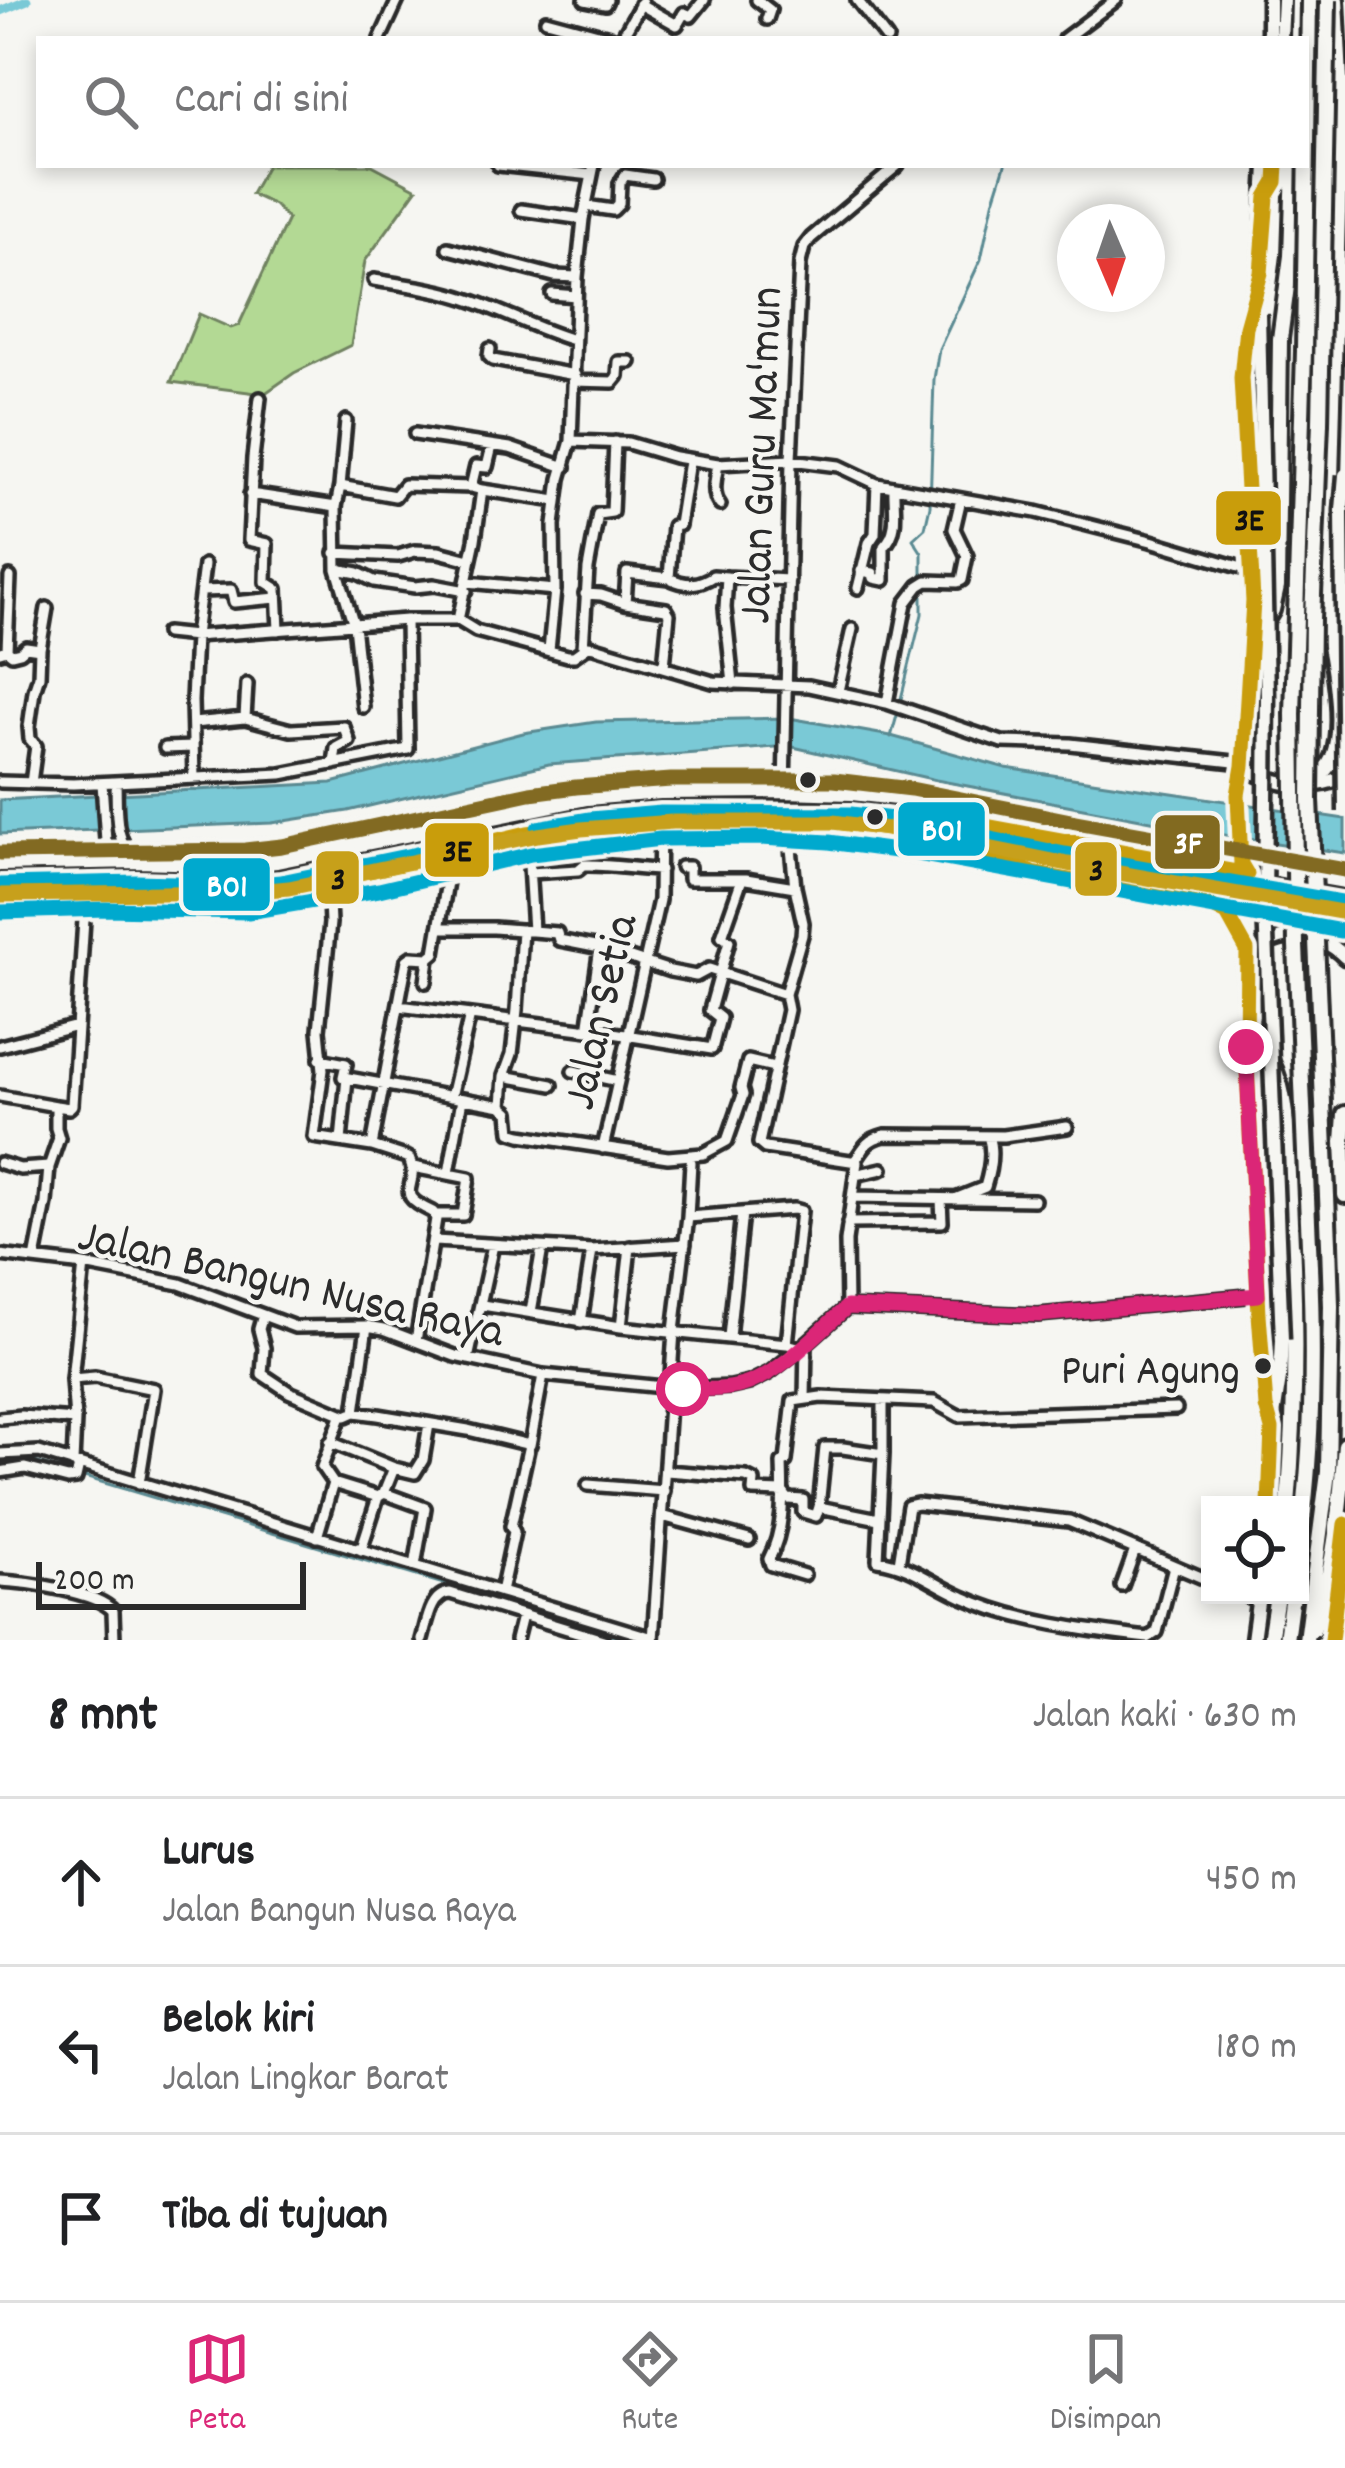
<!DOCTYPE html>
<html lang="id">
<head>
<meta charset="utf-8">
<style>
	body { margin:0; font-family:Dekko,sans-serif; background:#f2f2f2; color:#202124 }
	.controls { position:absolute; right:36px; bottom:36px; display:grid; overflow:hidden; border-radius:0px; box-shadow:0 6px 18px #0003 }
	.controls button { width:108px; height:108px; display:grid; place-items:center; padding:0; border:0; border-bottom:3px solid #e0e0e0; background:#fff; color:#202124; font:60px sans-serif }
	.compass { position:absolute; left:1057px; top:204px; width:108px; height:108px; border-radius:50%; background:#fff; box-shadow:0 6px 18px #0003; rotate:178deg }
	.scale { position:absolute; left:36px; bottom:30px; width:270px; box-sizing:border-box; padding-left:12px; border:6px solid #2b2b2b; border-top:0; font-size:33px; line-height:42px; white-space:nowrap; color:#2b2b2b; -webkit-text-stroke:9px #f6f6f2; paint-order:stroke }
	.stop { position:absolute; width:36px; height:36px; margin:-27px; border:9px solid #db2777; border-radius:50%; background:#fff }
	.stop.end { background:#db2777; border-color:#fff; box-shadow:0 3px 12px #0008 }
	.list { margin:0; padding:0; list-style:none }
	h2 { display:flex; justify-content:space-between; align-items:center; height:156px; margin:0; padding:0 48px; font-size:51px }
	h2 small { font-size:39px; font-weight:400; color:#757577 }
	.list li { display:grid; grid-template-columns:78px 1fr auto; gap:36px; align-items:center; box-sizing:border-box; height:168px; padding:0 48px; border-top:3px solid #e0e0e0 }
	.list b { display:block; font-size:45px; white-space:nowrap }
	.list p { margin:0; font-size:39px; white-space:nowrap; color:#757577 }
	.list em { font-size:39px; font-style:normal; color:#757577 }
	.icon { flex:none; width:66px; height:66px; fill:none; stroke:currentColor; stroke-width:2; stroke-linecap:round; stroke-linejoin:round }
	.map { position:relative; flex:none; width:1345px; height:1640px; overflow:hidden }
	.search { position:absolute; background:#fff; box-shadow:0 6px 18px #0003; left:36px; right:36px; top:36px; height:132px; display:flex; align-items:center; gap:30px; box-sizing:border-box; padding:0 42px; border-radius:0px; color:#757577; font-size:45px }
	.sheet { height:660px; background:#fff }
	nav { display:flex; justify-content:space-around; align-items:center; box-sizing:border-box; height:168px; border-top:3px solid #e0e0e0; background:#fff; font-size:33px; color:#757577 }
	nav a { display:grid; justify-items:center; gap:6px }
	nav .on { color:#db2777 }
	.map>svg:first-child { display:block }
	.green { fill:#b3d994; stroke:#6f8260; stroke-width:3 }
	.water { fill:#7ac9d6; stroke:#5a8a92; stroke-width:3 }
	.lines { fill:none; stroke-linecap:round; stroke-linejoin:round }
	.stream { stroke:#5a8a92; stroke-width:3 }
	.canal { stroke:#7ac9d6; stroke-width:9 }
	.minor-casing { stroke:#2b2b2b; stroke-width:18 }
	.major-casing { stroke:#2b2b2b; stroke-width:21 }
	.highway-casing { stroke:#2b2b2b; stroke-width:22 }
	.minor { stroke:#f6f6f2; stroke-width:9 }
	.major { stroke:#f6f6f2; stroke-width:12 }
	.highway { stroke:#f6f6f2; stroke-width:14 }
	.major-bridge-casing { stroke:#2b2b2b; stroke-width:21; stroke-linecap:butt }
	.highway-bridge-casing { stroke:#2b2b2b; stroke-width:22; stroke-linecap:butt }
	.major-bridge { stroke:#f6f6f2; stroke-width:12 }
	.highway-bridge { stroke:#f6f6f2; stroke-width:14 }
	.bus-1-casing { stroke:#f6f6f2; stroke-width:24 }
	.bus-2-casing { stroke:#f6f6f2; stroke-width:24 }
	.bus-3-casing { stroke:#f6f6f2; stroke-width:24 }
	.bus-4-casing { stroke:#f6f6f2; stroke-width:24 }
	.bus-1 { stroke:#c99d0b; stroke-width:15 }
	.bus-2 { stroke:#00a9ce; stroke-width:15 }
	.bus-3 { stroke:#c7a01a; stroke-width:15 }
	.bus-4 { stroke:#826a20; stroke-width:15 }
	.route { stroke:#db2777; stroke-width:15 }
	.bus-dot { fill:#2b2b2b; stroke:#f6f6f2; stroke-width:4.5 }
	.labels { text-anchor:middle; stroke-width:9; stroke-linejoin:round; paint-order:stroke }
	.bus-label { font-size:45px; fill:#2b2b2b; stroke:#f6f6f2; text-anchor:end }
	.street-label { font-size:48px; fill:#2b2b2b; stroke:#f6f6f2 }
	.line-badge { stroke:#f6f6f2; stroke-width:4.5 }
	.badge-label { font-size:33px; text-anchor:middle; font-weight:bold; fill:#fff }
	.pale-badge-label { font-size:33px; text-anchor:middle; font-weight:bold; fill:#111 }
</style>
</head>
<body>
<div class="map">
<svg width="1345" height="1640" viewBox="0 0 1345 1640">
	<rect width="100%" height="100%" fill="#f6f6f2"/>
	<filter id="ink" filterUnits="userSpaceOnUse"><feTurbulence type="fractalNoise" baseFrequency=".00833" numOctaves="2"/><feDisplacementMap in="SourceGraphic" scale="24" xChannelSelector="R" yChannelSelector="G"/><feConvolveMatrix kernelMatrix="1 2 1 2 8 2 1 2 1" color-interpolation-filters="sRGB"/></filter>
	<g filter="url(#ink)">
		<path class="green" d="M 267,165 L 372,165 L 417,189 L 365,261 L 351,345 L 294,373 L 264,394 L 171,382 L 199,314 L 231,328 L 239,325 L 288,219 L 274,205 L 251,194 Z"/>
		<path class="water" d="M 789,718 L 891,736 L 1006,768 L 1345,819 L 1345,853 L 1235,837 L 936,780 L 789,746 L 549,764 L 348,811 L 272,823 L 0,834 L 0,800 L 332,783 L 523,733 L 596,722 Z"/>
		<g class="lines">
			<path class="stream" d="M 922,579 L 922,553 L 913,539 L 925,528 L 930,506 L 934,379 L 939,349 L 981,259 L 993,203 L 1005,165
				M 900,703 L 922,614 L 922,589
				M 891,737 L 898,712
				M 0,1462 L 21,1458 L 72,1473
				M 81,1476 L 631,1640"/>
			<path class="canal" d="M 0,11 L 27,0"/>
			<defs>
				<path id="minor" d="M 585,0 L 605,4 L 607,0
					M 757,0 L 770,10 L 767,19
					M 857,0 L 887,39
					M 640,4 L 677,25 L 684,13 L 691,16 L 704,0
					M 546,20 L 617,39
					M 380,39 L 398,0
					M 621,39 L 642,2
					M 1064,39 L 1116,0
					M 498,165 L 592,175
					M 586,206 L 613,210 L 619,204 L 620,183 L 625,175 L 653,179
					M 521,210 L 583,219
					M 448,248 L 554,276 L 577,277
					M 374,280 C 405,285 438,289 467,299 C 503,311 536,329 573,340
					M 552,294 L 576,296
					M 490,349 L 489,356 L 493,360 L 575,375
					M 573,381 L 613,382 L 618,376 L 619,362 L 630,362
					M 260,398 L 253,458 L 249,540 L 267,544 L 266,582 L 277,589 L 279,630
					M 415,434 L 510,448 L 565,467
					M 571,441 L 628,443 L 675,457 L 718,464 L 791,460 L 839,466 L 877,484 L 1036,512 L 1151,541 L 1252,571
					M 689,461 L 679,525 L 673,526 L 669,578 C 686,586 698,586 713,576 L 727,577
					M 718,464 C 716,477 711,494 720,505
					M 340,486 L 346,421
					M 482,490 L 557,501
					M 250,494 L 336,507
					M 335,553 L 398,556 L 415,551 L 439,552 L 470,560
					M 337,569 L 358,573 L 374,581 L 415,587 L 434,585 L 466,591
					M 861,571 L 873,573 L 874,578 L 884,580 L 884,546 C 900,531 893,507 894,487
					M 467,582 L 555,590
					M 858,588 L 869,543 L 875,534 L 877,484
					M 202,591 L 231,590 L 234,602 L 277,598
					M 585,594 L 601,595 L 625,603
					M 458,620 L 475,540 L 482,490 L 471,487 L 476,466 L 487,467 L 492,446
					M 166,633 L 195,636 L 406,620 L 458,620 L 476,631 L 568,656 L 574,656 L 588,646 L 595,647 L 713,682 L 809,686 L 887,703 L 1002,742 L 1070,744 L 1243,763
					M 583,648 L 588,569 L 598,514 L 612,512 L 615,442
					M 40,649 L 47,608
					M 7,650 L 10,577
					M 549,650 L 555,590 L 554,525 L 560,479 L 571,441 L 577,277 L 583,219 L 594,165
					M 0,652 L 7,650 L 12,654 L 20,652 L 26,647 L 40,649 L 39,676 L 34,691 L 29,727 L 30,739 L 36,746 L 31,783
					M 664,666 L 669,614 L 666,609 L 625,603 L 627,573 L 669,578
					M 733,684 L 725,608 L 727,577 L 789,580
					M 838,691 L 852,629
					M 887,703 L 906,603 L 919,586 L 927,581 L 958,582 L 962,580 L 967,556 L 954,529 L 961,499
					M 363,707 L 354,625 L 337,569 L 336,507 L 340,486 L 395,496 L 404,485 L 471,487
					M 245,718 L 247,684
					M 193,723 L 245,718 L 291,730 L 344,727 L 349,741 L 336,748 L 334,764
					M 165,748 L 193,747
					M 194,778 L 192,701 L 195,636 L 204,565
					M 0,782 L 73,784 L 281,774 L 408,749 L 406,620
					M 116,782 C 117,811 113,841 136,860
					M 784,791 L 791,460 L 800,263 L 804,247 L 811,238 L 898,165
					M 788,819 L 795,887 L 803,923 L 802,935 L 785,994 L 788,1010 L 759,1143 L 765,1148 L 857,1162 L 846,1241 L 847,1307
					M 527,833 L 533,931
					M 90,861 L 100,853 L 106,841 L 102,783
					M 681,867 L 689,867 L 689,879 L 746,879 L 795,887
					M 530,873 L 578,870 L 584,865 C 610,864 633,869 660,870
					M 328,879 L 330,923 L 319,1030 L 323,1070 L 314,1137 L 372,1146 L 409,1158 C 422,1189 389,1192 433,1212 L 436,1219 L 416,1341
					M 439,928 L 494,928 L 557,933 L 559,940 L 600,948 L 670,971 L 696,976 L 709,969 L 785,994
					M 426,982 L 429,958
					M 399,1006 L 613,1033 L 712,1049 L 720,1018 L 710,1010 L 729,941 L 722,936 L 742,879
					M 588,1030 L 600,948
					M 0,1046 L 77,1026
					M 320,1059 L 346,1064 L 343,1077 L 502,1106 L 509,1112 L 511,1132 L 521,1135 L 668,1157 L 703,1154 L 727,1141 L 743,1095 L 741,1088 L 748,1061 L 774,1067
					M 573,1071 L 618,1081
					M 504,1076 L 552,1085
					M 0,1096 L 56,1106
					M 451,1097 L 470,1015
					M 502,1106 L 504,1076 L 512,1054 L 517,1010 L 522,930
					M 341,1141 L 347,1078
					M 372,1146 L 407,960 L 411,957 L 429,958 L 435,953 L 452,852
					M 603,1148 L 659,900 L 660,818
					M 855,1161 C 864,1146 868,1139 885,1135 L 1003,1136 L 1067,1127
					M 0,1163 L 20,1169 L 49,1167
					M 413,1167 L 469,1178 L 463,1215 L 435,1215
					M 449,1173 L 462,1099
					M 855,1175 L 882,1169
					M 852,1197 L 1034,1200
					M 955,1199 L 985,1187 C 990,1171 994,1152 988,1136
					M 688,1217 L 794,1209 L 801,1211 L 787,1344
					M 848,1223 L 942,1222 L 941,1199
					M 434,1241 L 592,1250 L 685,1244
					M 0,1255 L 84,1265 L 180,1284 L 295,1327 L 367,1326 L 384,1329 L 455,1356 L 543,1375 L 683,1389 L 731,1387 L 749,1383 L 769,1373 L 801,1348 L 847,1307 L 1038,1315 L 1258,1295
					M 35,1259 L 46,1203 L 49,1167 L 59,1138 L 56,1128 L 56,1106 L 69,1108 L 72,1105 L 86,889
					M 482,1305 L 621,1327 L 787,1344 L 801,1348
					M 531,1312 L 542,1248
					M 263,1315 L 259,1329 L 264,1348 L 262,1374 L 289,1392 L 346,1416 L 355,1412 L 378,1415 L 468,1430 L 530,1445 L 543,1375
					M 581,1322 L 592,1250
					M 621,1327 L 630,1247
					M 729,1337 L 742,1213
					M 468,1359 L 493,1245
					M 72,1379 L 95,1377 L 154,1389 L 139,1483
					M 805,1399 L 806,1343
					M 883,1400 L 883,1454 L 878,1560 C 912,1565 933,1584 963,1597 C 1017,1622 1090,1631 1148,1638 L 1157,1632 L 1174,1566
					M 355,1412 L 367,1326
					M 0,1418 L 21,1416 L 75,1420
					M 330,1442 L 394,1468
					M 0,1454 L 39,1452 L 653,1638
					M 73,1463 L 75,1420 L 72,1379 L 84,1265
					M 666,1471 L 746,1477 L 754,1481 L 753,1491 L 783,1492 L 788,1499 L 803,1500 L 803,1512 L 816,1516 L 819,1507 L 879,1519
					M 0,1472 L 25,1468 L 68,1479 L 76,1478 L 79,1465
					M 333,1483 L 378,1497
					M 588,1485 L 664,1491
					M 384,1493 L 425,1508 L 415,1566
					M 819,1507 L 825,1448 L 843,1448 L 883,1454
					M 662,1516 L 749,1540
					M 317,1537 L 333,1483 L 322,1467 L 342,1414
					M 361,1550 L 378,1497 L 384,1493 L 394,1468 L 415,1473 L 423,1460 L 429,1424
					M 899,1563 L 908,1506 L 917,1504 L 1069,1521 L 1210,1581
					M 804,1575 L 771,1565 L 769,1559 C 785,1529 783,1496 782,1463 L 786,1461 L 793,1401 L 821,1397 L 934,1402 L 959,1416 L 1176,1409
					M 0,1581 C 26,1582 98,1592 113,1611 L 114,1640
					M 1122,1586 L 1135,1550
					M 501,1592 L 514,1532 L 511,1526 L 529,1445
					M 1243,1595 L 1258,1601
					M 422,1640 C 427,1623 430,1594 450,1593 L 603,1640
					M 516,1640 L 522,1616
					M 653,1640 L 674,1331 L 688,1217 L 691,1162"/>
				<path id="major" d="M 1269,39 L 1269,0
					M 1281,39 L 1283,0
					M 1267,196 C 1277,187 1277,178 1277,165
					M 1261,278 L 1267,165
					M 1243,766 C 1276,786 1309,792 1345,776
					M 1248,896 L 1247,874 L 1241,864 L 1239,841 L 1238,795 L 1243,766 L 1253,601 L 1241,378 L 1246,327 L 1261,273
					M 1247,950 L 1246,1047 L 1259,1314 L 1266,1407 L 1272,1429
					M 1248,964 C 1268,927 1319,929 1345,957
					M 1269,1505 L 1272,1429 L 1280,1378 L 1282,1340
					M 1253,1640 L 1259,1595
					M 1331,1640 L 1345,1524"/>
				<path id="highway" d="M 1298,39 L 1299,0
					M 1251,645 L 1272,610 L 1277,587 L 1280,339 L 1291,256 L 1294,165
					M 1306,785 C 1317,777 1328,770 1333,757 C 1345,725 1334,664 1327,631 L 1341,99 L 1336,0
					M 983,850 L 1018,868 L 1040,875 L 1213,907 L 1227,914 L 1247,950
					M 0,864 L 137,861 L 244,864 L 277,861 L 587,798 L 660,792 L 784,791 L 852,793 L 896,798 L 1069,833 L 1345,881
					M 0,891 L 106,888 L 247,891 L 374,870 L 527,833 L 660,818 L 761,817 L 831,821 L 921,833 L 1345,910
					M 1247,1020 C 1261,1040 1273,1062 1280,1086 C 1289,1122 1287,1161 1290,1198 C 1296,1302 1297,1401 1288,1505
					M 1345,1114 L 1343,1142 L 1345,1195
					M 1300,1543 C 1314,1444 1314,1344 1309,1244
					M 1313,1629 C 1335,1571 1340,1506 1345,1445
					M 1270,1640 L 1277,1595
					M 1286,1640 L 1292,1595
					M 1306,1640 L 1328,1472 L 1331,1306 L 1329,1243"/>
			</defs>
			<use href="#minor" class="minor-casing"/>
			<use href="#major" class="major-casing"/>
			<use href="#highway" class="highway-casing"/>
			<use href="#minor" class="minor"/>
			<use href="#major" class="major"/>
			<use href="#highway" class="highway"/>
			<defs>
				<path id="major-bridge" d="M 1259,313 L 1267,695 L 1265,908 L 1282,1340
					M 1345,475 L 1342,510 L 1345,812"/>
				<path id="highway-bridge" d="M 1328,0 L 1320,423 L 1312,619 L 1310,800 L 1329,1243
					M 1309,1244 L 1296,946 L 1293,714 L 1304,351 L 1309,0"/>
			</defs>
			<use href="#major-bridge" class="major-bridge-casing"/>
			<use href="#highway-bridge" class="highway-bridge-casing"/>
			<use href="#major-bridge" class="major-bridge"/>
			<use href="#highway-bridge" class="highway-bridge"/>
			<defs>
				<path id="bus-1" d="M 952,820 L 1247,874
					M 1247,874 L 1241,864 L 1238,795 L 1243,766 L 1253,601 L 1241,378 L 1246,327 L 1261,273 L 1267,197 L 1276,182 L 1277,165
					M 0,891 L 106,888 L 247,891 L 374,870 L 527,833 L 660,818 L 761,817 L 831,821 L 950,838 L 1032,873 L 1213,907 L 1227,914 L 1247,950 L 1246,1047 L 1259,1314 L 1266,1407 L 1272,1429 L 1269,1505
					M 1331,1640 L 1345,1524"/>
				<path id="bus-2" d="M 538,828 L 590,819 L 661,813 L 851,814 L 893,819 L 1065,854 L 1341,902
					M 0,885 L 137,882 L 246,885 L 281,882 L 450,847
					M 1,912 L 106,909 L 248,912 L 379,890 L 531,854 L 661,839 L 761,838 L 829,842 L 918,854 L 1341,931"/>
				<path id="bus-3" d="M 0,895 L 246,892 L 289,888 L 538,835 L 581,829 L 672,822 L 833,822 L 904,831 L 1068,864 L 1341,912"/>
				<path id="bus-4" d="M 0,853 L 245,850 L 282,846 L 530,793 L 576,787 L 671,780 L 834,780 L 911,789 L 1076,822 L 1345,870"/>
			</defs>
			<use href="#bus-1" class="bus-1-casing"/>
			<use href="#bus-2" class="bus-2-casing"/>
			<use href="#bus-3" class="bus-3-casing"/>
			<use href="#bus-4" class="bus-4-casing"/>
			<use href="#bus-1" class="bus-1"/>
			<use href="#bus-2" class="bus-2"/>
			<use href="#bus-3" class="bus-3"/>
			<use href="#bus-4" class="bus-4"/>
		</g>
	</g>
	<g class="lines" filter="url(#ink)">
		<path class="route" d="M 683,1389 C 705,1389 729,1391 749,1383 C 787,1368 817,1333 847,1307 L 1039,1315 L 1258,1295 L 1246,1047"/>
	</g>
	<g class="bus-dot">
		<circle cx="808" cy="780" r="10"/>
		<circle cx="875" cy="817" r="10"/>
		<circle cx="1263" cy="1366" r="10"/>
	</g>
	<g class="labels">
		<g class="bus-label">
			<text x="1240" y="1383">Puri Agung</text>
		</g>
		<g class="street-label">
			<text transform="translate(757 455) rotate(-88)" y="17">Jalan Guru Ma'mun</text>
			<text transform="translate(597 1011) rotate(-77)" y="17">Jalan Setia</text>
			<text transform="translate(292 1280) rotate(13)" y="17">Jalan Bangun Nusa Raya</text>
		</g>
	</g>
	<g class="line-badge">
		<rect x="1214" y="489" width="69" height="58" rx="12" fill="#c99d0b"/>
		<rect x="896" y="800" width="91" height="58" rx="12" fill="#00a9ce"/>
		<rect x="1153" y="813" width="69" height="58" rx="12" fill="#826a20"/>
		<rect x="423" y="821" width="68" height="58" rx="12" fill="#c99d0b"/>
		<rect x="1073" y="840" width="46" height="58" rx="12" fill="#c7a01a"/>
		<rect x="314" y="849" width="47" height="57" rx="12" fill="#c7a01a"/>
		<rect x="181" y="856" width="91" height="57" rx="12" fill="#00a9ce"/>
	</g>
	<g class="badge-label">
		<text x="942" y="840">B01</text>
		<text x="1188" y="853">3F</text>
		<text x="227" y="896">B01</text>
	</g>
	<g class="pale-badge-label">
		<text x="1249" y="530">3E</text>
		<text x="457" y="861">3E</text>
		<text x="1096" y="880">3</text>
		<text x="338" y="889">3</text>
	</g>
</svg>
<div class="controls">
<button><svg class="icon" aria-label="locate" viewBox="0 0 24 24"><circle cx="12" cy="12" r="6"/><path d="M12 2v4M12 18v4M2 12h4M18 12h4"/></svg></button>
</div>
<svg class="compass" viewBox="-18 -18 36 36"><path d="M0-13l5 13h-10z" fill="#e53935"/><path d="M0 13l5-13h-10z" fill="#757577"/></svg>
<div class="scale">200 m</div>
<div class="stop" style="left:683px;top:1389px"></div>
<div class="stop end" style="left:1246px;top:1047px"></div>
<div class="search"><svg class="icon" aria-label="search" viewBox="0 0 24 24"><circle cx="10" cy="10" r="6"/><path d="M15 15l6 6"/></svg>Cari di sini</div>
</div>
<section class="sheet">
<h2>8 mnt<small>Jalan kaki · 630 m</small></h2>
<ul class="list">
<li><svg class="icon" aria-label="ahead" viewBox="0 0 24 24"><path d="M12 20V5M6 11l6-6 6 6"/></svg><div><b>Lurus</b><p>Jalan Bangun Nusa Raya</p></div><em>450 m</em></li>
<li><svg class="icon" aria-label="left" viewBox="0 0 24 24"><path d="M17 20v-9H6M10 6l-5 5 5 5"/></svg><div><b>Belok kiri</b><p>Jalan Lingkar Barat</p></div><em>180 m</em></li>
<li><svg class="icon" aria-label="arrive" viewBox="0 0 24 24"><path d="M6 21V4h12l-3 4 3 4H6"/></svg><div><b>Tiba di tujuan</b></div></li>
</ul>
</section>
<nav>
<a class="on"><svg class="icon" aria-label="map" viewBox="0 0 24 24"><path d="M3 6l6-2 6 2 6-2v14l-6 2-6-2-6 2zM9 4v14M15 6v14"/></svg>Peta</a>
<a><svg class="icon" aria-label="directions" viewBox="0 0 24 24"><path d="M12 3l9 9-9 9-9-9zM9 14v-3h6M13 9l2 2-2 2"/></svg>Rute</a>
<a><svg class="icon" aria-label="saved" viewBox="0 0 24 24"><path d="M7 4h10v16l-5-4-5 4z"/></svg>Disimpan</a>
</nav>
</body>
</html>
